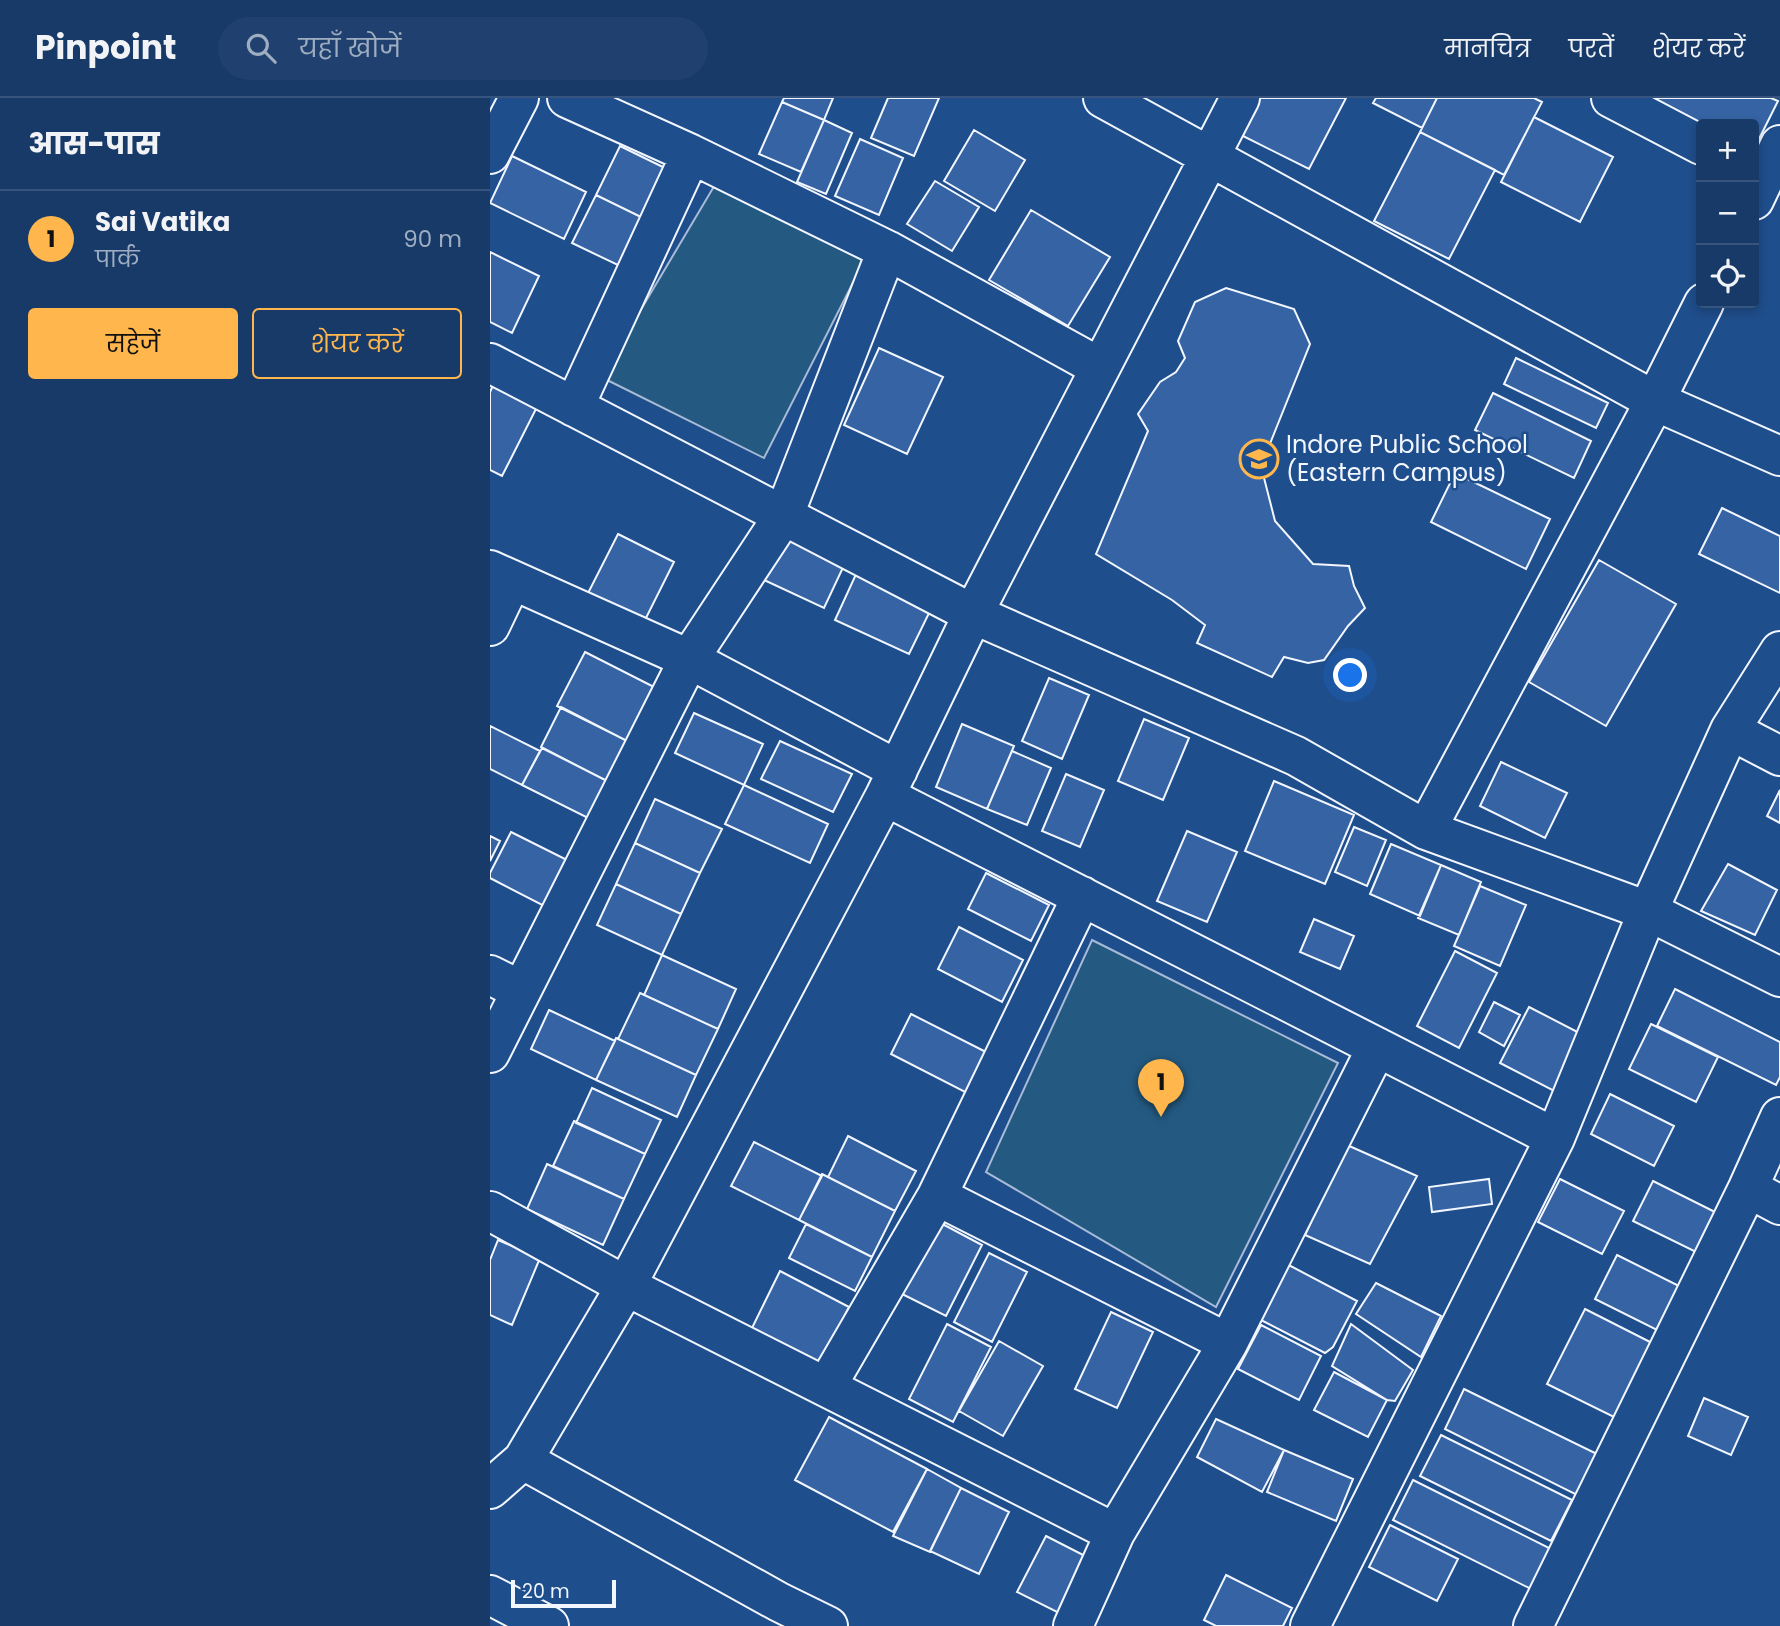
<!DOCTYPE html>
<html lang="hi">
<head>
<meta charset="utf-8">
<style>
	body { margin:0; font-family:Poppins,"Noto Sans Devanagari",sans-serif; background:#20416f; color:#f1f3f6 }
	.controls { position:absolute; right:21px; top:21px; display:grid; overflow:hidden; border-radius:7px; box-shadow:0 4px 10px #0003 }
	.controls button { width:63px; height:63px; display:grid; place-items:center; padding:0; border:0; border-bottom:2px solid #36547d; background:#173a69; color:#f1f3f6; font:35px sans-serif }
	.scale { position:absolute; left:21px; bottom:18px; width:105px; box-sizing:border-box; padding-left:7px; border:4px solid #f2f6ff; border-top:0; font-size:19px; line-height:24px; white-space:nowrap; color:#f2f6ff; -webkit-text-stroke:5px #1f4e8c; paint-order:stroke }
	.you { position:absolute; left:861px; top:578px; width:24px; height:24px; margin:-18px; border:5px solid #fff; border-radius:50%; background:#1a73e8; box-shadow:0 0 0 10px #1a73e833 }
	.badge { display:grid; place-items:center; width:46px; height:46px; border-radius:50%; background:#ffb74d; color:#111; font-size:23px; font-weight:700 }
	.pin { position:absolute; translate:-50% -58px; filter:drop-shadow(0 2px 4px #0008) }
	.pin::after { content:''; position:absolute; top:37px; width:24px; height:21px; background:inherit; clip-path:polygon(0 0,100% 0,50% 100%) }
	.list { margin:0; padding:0; list-style:none }
	h2 { display:flex; justify-content:space-between; align-items:center; height:91px; margin:0; padding:0 28px; font-size:30px }
	h2 small { font-size:23px; font-weight:400; color:#9eadc0 }
	.list li { display:grid; grid-template-columns:46px 1fr auto; gap:21px; align-items:center; box-sizing:border-box; height:98px; padding:0 28px; border-top:2px solid #36547d }
	.list b { display:block; font-size:26px; white-space:nowrap }
	.list p { margin:0; font-size:23px; white-space:nowrap; color:#9eadc0 }
	.list em { font-size:23px; font-style:normal; color:#9eadc0 }
	.actions { display:flex; gap:14px; padding:21px 28px }
	.actions a { flex:1; padding:16px 0; border:2px solid #ffb74d; border-radius:7px; text-align:center; font-size:24px; color:#ffb74d }
	.actions .main { background:#ffb74d; color:#111 }
	.icon { flex:none; width:38px; height:38px; fill:none; stroke:currentColor; stroke-width:2; stroke-linecap:round; stroke-linejoin:round }
	.map { position:relative; flex:none; width:1290px; height:1528px; overflow:hidden }
	header { display:flex; align-items:center; gap:42px; box-sizing:border-box; height:98px; padding:0 35px; background:#173a69; border-bottom:2px solid #36547d }
	header strong { font-size:33px }
	nav { display:flex; gap:38px; margin-inline-start:auto; font-size:24px }
	.search { width:490px; height:63px; background:#20416f; display:flex; align-items:center; gap:18px; box-sizing:border-box; padding:0 24px; border-radius:38px; color:#9eadc0; font-size:26px }
	main { display:flex }
	aside { flex:1; background:#173a69 }
	.map>svg:first-child { display:block }
	.green { fill:#245a82; stroke:#a8bbd7; stroke-width:2 }
	.building { fill:#3563a3; stroke:#f2f6ff; stroke-width:2 }
	.lines { fill:none; stroke-linecap:round; stroke-linejoin:round }
	.minor-casing { stroke:#f2f6ff; stroke-width:42 }
	.major-casing { stroke:#f2f6ff; stroke-width:42 }
	.minor { stroke:#1f4e8c; stroke-width:38 }
	.major { stroke:#1f4e8c; stroke-width:38 }
	.labels { text-anchor:middle; stroke-width:5; stroke-linejoin:round; paint-order:stroke }
	.poi-label { font-size:24px; fill:#f2f6ff; stroke:#1f4e8c; text-anchor:start }
</style>
</head>
<body>
<header>
<strong>Pinpoint</strong>
<div class="search"><svg class="icon" aria-label="search" viewBox="0 0 24 24"><circle cx="10" cy="10" r="6"/><path d="M15 15l6 6"/></svg>यहाँ खोजें</div>
<nav><a>मानचित्र</a><a>परतें</a><a>शेयर करें</a></nav>
</header>
<main>
<aside>
<h2>आस-पास<small></small></h2>
<ul class="list">
<li><span class="badge">1</span><div><b>Sai Vatika</b><p>पार्क</p></div><em>90 m</em></li>
</ul>
<div class="actions"><a class="main">सहेजें</a><a>शेयर करें</a></div>
</aside>
<div class="map">
<svg width="1290" height="1528" viewBox="0 0 1290 1528">
	<rect width="100%" height="100%" fill="#1f4e8c"/>
	<path class="green" d="M 226,85 L 375,161 L 274,360 L 111,279 Z
		M 602,842 L 848,965 L 726,1209 L 496,1074 Z"/>
	<path class="building" d="M 294,0 L 343,0 L 334,22 L 292,4 Z
		M 398,0 L 449,0 L 424,58 L 381,40 Z
		M 768,0 L 856,0 L 819,71 L 749,36 Z
		M 886,0 L 947,0 L 932,30 L 883,5 Z
		M 947,0 L 1044,0 L 1052,4 L 1014,77 L 930,34 Z
		M 1142,0 L 1281,0 L 1288,3 L 1264,51 L 1264,26 L 1211,26 Z
		M 292,4 L 334,22 L 311,74 L 269,56 Z
		M 1044,19 L 1123,59 L 1090,124 L 1011,84 Z
		M 334,22 L 362,35 L 336,96 L 307,84 Z
		M 484,32 L 535,62 L 505,113 L 454,83 Z
		M 930,34 L 1005,72 L 959,161 L 884,123 Z
		M 370,41 L 413,60 L 389,117 L 345,98 Z
		M 130,48 L 177,71 L 153,120 L 106,97 Z
		M 22,58 L 96,94 L 74,141 L 0,105 Z
		M 445,83 L 489,109 L 462,153 L 417,126 Z
		M 106,97 L 153,120 L 132,169 L 82,145 Z
		M 541,112 L 620,159 L 578,228 L 499,182 Z
		M 0,154 L 49,178 L 22,235 L 0,224 Z
		M 736,190 L 804,211 L 820,246 L 771,368 L 785,423 L 823,466 L 859,468 L 864,488 L 875,510 L 858,528 L 834,562 L 818,565 L 794,559 L 782,579 L 707,545 L 715,527 L 682,502 L 606,456 L 658,333 L 648,316 L 670,284 L 686,274 L 695,260 L 688,243 L 705,204 Z
		M 389,250 L 453,279 L 417,356 L 354,327 Z
		M 1026,260 L 1118,305 L 1106,330 L 1014,286 Z
		M 4,285 L 48,307 L 12,378 L 0,372 L 0,294 Z
		M 1003,295 L 1101,343 L 1084,380 L 985,332 Z
		M 965,375 L 1060,421 L 1036,471 L 941,424 Z
		M 1232,410 L 1290,438 L 1290,495 L 1209,456 Z
		M 297,433 L 357,461 L 334,510 L 274,482 Z
		M 128,436 L 184,464 L 151,530 L 95,501 Z
		M 1109,462 L 1186,506 L 1116,628 L 1039,584 Z
		M 367,474 L 442,509 L 419,556 L 345,522 Z
		M 95,554 L 166,590 L 139,644 L 67,608 Z
		M 559,580 L 599,597 L 572,661 L 532,643 Z
		M 71,609 L 139,644 L 119,684 L 51,649 Z
		M 204,615 L 273,646 L 254,687 L 185,655 Z
		M 654,621 L 699,640 L 673,702 L 628,683 Z
		M 472,626 L 524,648 L 497,711 L 446,689 Z
		M 0,628 L 50,653 L 32,687 L 0,671 Z
		M 290,643 L 362,676 L 343,714 L 271,681 Z
		M 52,650 L 119,684 L 100,721 L 32,687 Z
		M 522,653 L 561,670 L 537,727 L 497,711 Z
		M 1011,664 L 1077,695 L 1055,740 L 990,708 Z
		M 576,676 L 614,692 L 590,749 L 552,733 Z
		M 784,683 L 864,717 L 835,786 L 755,753 Z
		M 254,687 L 338,726 L 320,765 L 235,726 Z
		M 1290,692 L 1290,725 L 1277,718 Z
		M 165,701 L 232,731 L 210,775 L 145,745 Z
		M 864,729 L 896,742 L 877,788 L 845,774 Z
		M 697,733 L 747,754 L 717,824 L 667,803 Z
		M 21,734 L 79,763 L 56,809 L 0,780 L 0,775 Z
		M 0,738 L 10,743 L 0,763 Z
		M 145,745 L 210,775 L 191,816 L 126,786 Z
		M 901,746 L 951,767 L 930,818 L 880,796 Z
		M 1238,766 L 1287,792 L 1265,837 L 1211,813 Z
		M 951,767 L 991,784 L 969,837 L 928,820 Z
		M 496,775 L 559,807 L 541,843 L 478,811 Z
		M 126,786 L 191,816 L 172,857 L 107,827 Z
		M 990,788 L 1036,807 L 1010,868 L 964,848 Z
		M 824,821 L 864,838 L 850,871 L 810,854 Z
		M 469,829 L 533,862 L 512,904 L 448,871 Z
		M 965,853 L 1007,875 L 969,950 L 927,928 Z
		M 172,857 L 246,891 L 228,931 L 154,897 Z
		M 1185,891 L 1290,944 L 1290,979 L 1286,987 L 1167,928 Z
		M 150,895 L 228,931 L 206,977 L 128,941 Z
		M 1004,904 L 1030,917 L 1014,948 L 989,934 Z
		M 1039,909 L 1101,941 L 1072,997 L 1010,965 Z
		M 59,912 L 125,943 L 106,982 L 41,951 Z
		M 421,916 L 498,955 L 477,995 L 401,956 Z
		M 1161,926 L 1228,959 L 1206,1004 L 1139,971 Z
		M 126,940 L 206,977 L 187,1019 L 106,982 Z
		M 102,990 L 171,1022 L 155,1056 L 86,1025 Z
		M 1120,996 L 1184,1028 L 1164,1068 L 1101,1036 Z
		M 84,1023 L 155,1056 L 134,1101 L 63,1068 Z
		M 358,1038 L 426,1073 L 405,1113 L 338,1079 Z
		M 264,1044 L 332,1078 L 309,1122 L 241,1088 Z
		M 857,1047 L 927,1078 L 880,1166 L 815,1137 Z
		M 57,1066 L 134,1101 L 113,1147 L 37,1111 Z
		M 332,1076 L 405,1113 L 382,1159 L 309,1122 Z
		M 999,1081 L 1002,1106 L 942,1114 L 939,1089 Z
		M 1070,1081 L 1134,1113 L 1112,1156 L 1048,1124 Z
		M 1163,1083 L 1227,1115 L 1206,1154 L 1143,1123 Z
		M 443,1121 L 492,1147 L 456,1218 L 406,1193 Z
		M 316,1126 L 382,1159 L 365,1193 L 299,1160 Z
		M 8,1142 L 50,1160 L 22,1227 L 0,1217 L 0,1162 Z
		M 499,1155 L 537,1174 L 502,1244 L 464,1224 Z
		M 1127,1157 L 1193,1190 L 1171,1234 L 1105,1201 Z
		M 793,1164 L 867,1203 L 843,1249 L 835,1255 L 765,1219 Z
		M 290,1173 L 359,1209 L 331,1265 L 262,1230 Z
		M 886,1185 L 951,1218 L 931,1259 L 866,1216 Z
		M 1095,1211 L 1168,1248 L 1130,1322 L 1057,1286 Z
		M 621,1214 L 663,1234 L 627,1310 L 585,1291 Z
		M 457,1226 L 501,1249 L 463,1324 L 419,1301 Z
		M 861,1226 L 923,1272 L 905,1303 L 897,1302 L 842,1268 Z
		M 771,1227 L 831,1258 L 809,1302 L 748,1271 Z
		M 509,1243 L 553,1268 L 513,1338 L 469,1313 Z
		M 844,1274 L 897,1302 L 878,1339 L 824,1312 Z
		M 974,1291 L 1107,1356 L 1087,1397 L 955,1331 Z
		M 1214,1300 L 1258,1319 L 1241,1357 L 1198,1338 Z
		M 339,1319 L 437,1371 L 403,1434 L 305,1382 Z
		M 726,1321 L 794,1352 L 772,1394 L 707,1359 Z
		M 951,1337 L 1082,1402 L 1061,1443 L 930,1378 Z
		M 794,1352 L 863,1381 L 846,1423 L 777,1394 Z
		M 437,1371 L 471,1390 L 440,1454 L 403,1438 Z
		M 923,1382 L 1065,1453 L 1045,1493 L 903,1422 Z
		M 471,1390 L 519,1414 L 489,1476 L 440,1453 Z
		M 900,1427 L 968,1461 L 947,1503 L 879,1469 Z
		M 556,1438 L 599,1460 L 571,1516 L 527,1494 Z
		M 736,1477 L 802,1510 L 793,1528 L 726,1528 L 714,1522 Z"/>
	<g class="lines">
		<defs>
			<path id="minor" d="M 77,0 L 201,56 L 397,152 L 609,269
				M 613,0 L 1165,303 L 1290,358
				M 1121,0 L 1211,47
				M 0,56 L 29,0
				M 1264,102 L 1290,47
				M 0,265 L 483,516 L 806,658 L 936,732 L 1158,813 L 1290,879
				M 84,309 L 201,56
				M 0,472 L 199,561 L 408,672
				M 0,528 L 22,482
				M 1240,632 L 1290,658
				M 395,698 L 1065,1040 L 1158,813 L 1240,632 L 1290,553
				M 936,732 L 1165,303 L 1214,205
				M 0,877 L 30,892
				M 0,955 L 199,561 L 294,417 L 397,152
				M 1258,1090 L 1290,1107
				M 447,1098 L 738,1245
				M 0,1113 L 136,1188 L 625,1435
				M 336,1289 L 447,1098 L 592,798
				M 33,1362 L 289,1504 L 338,1528
				M 0,1391 L 33,1362 L 136,1188 L 395,698 L 483,516 L 750,0
				M 583,1528 L 625,1435 L 738,1245 L 887,949
				M 820,1528 L 1065,1040
				M 1043,1528 L 1258,1090 L 1290,1019"/>
			<path id="major" d="M 0,1497 L 59,1528"/>
		</defs>
		<use href="#minor" class="minor-casing"/>
		<use href="#major" class="major-casing"/>
		<use href="#minor" class="minor"/>
		<use href="#major" class="major"/>
	</g>
	<defs>
		<symbol id="school-ring" viewBox="-11 -11 22 22"><circle r="9.5" fill="#1f4e8c" stroke="#ffb74d" stroke-width="1.5"/><path d="M0-5L7-2L0 1L-7-2ZM-4 1L0 2.5L4 1V4Q0 6-4 4Z" fill="#ffb74d"/></symbol>
	</defs>
	<g fill-rule="evenodd">
		<use href="#school-ring" x="747" y="339" width="44" height="44"/>
	</g>
	<g class="labels">
		<g class="poi-label">
			<text x="796" y="355">Indore Public School<tspan x="796" dy="28">(Eastern Campus)</tspan></text>
		</g>
	</g>
</svg>
<div class="controls">
<button>+</button>
<button>−</button>
<button><svg class="icon" aria-label="locate" viewBox="0 0 24 24"><circle cx="12" cy="12" r="6"/><path d="M12 2v4M12 18v4M2 12h4M18 12h4"/></svg></button>
</div>
<div class="scale">20 m</div>
<div class="you"></div>
<div class="pin badge" style="left:671px;top:1019px">1</div>
</div>
</main>
</body>
</html>
